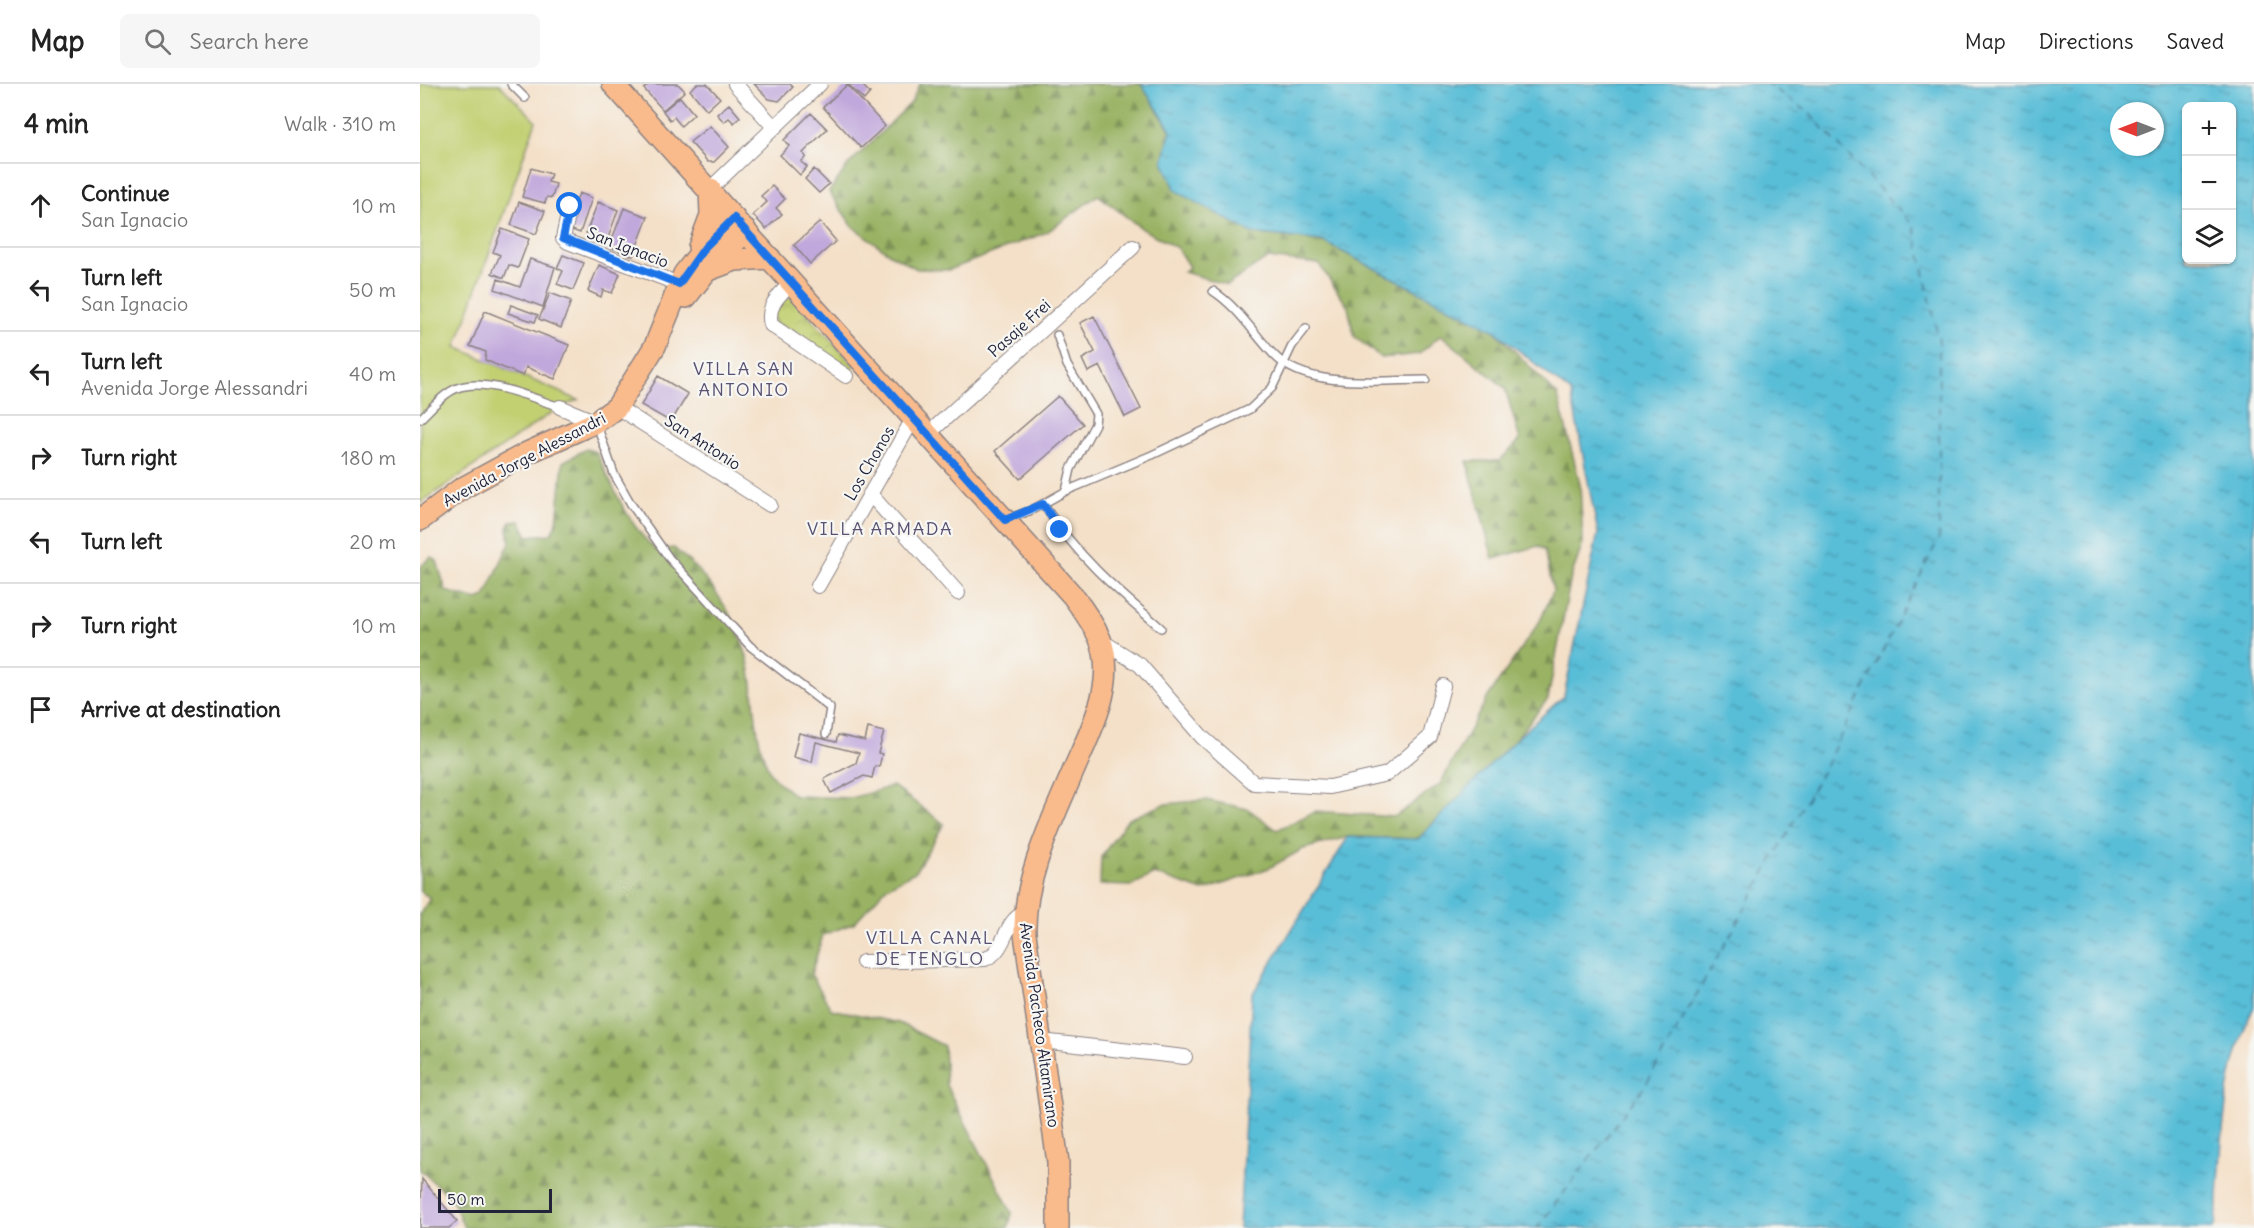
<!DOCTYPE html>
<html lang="en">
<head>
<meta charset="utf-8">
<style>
	body { margin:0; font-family:Delius,sans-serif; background:#f6f6f6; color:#222 }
	.controls { position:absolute; right:18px; top:18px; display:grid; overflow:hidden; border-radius:9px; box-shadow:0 2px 4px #0004 }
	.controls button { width:54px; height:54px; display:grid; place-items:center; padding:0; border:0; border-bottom:2px solid #e0e0e0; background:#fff; color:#222; font:30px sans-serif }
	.compass { position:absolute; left:1690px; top:18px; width:54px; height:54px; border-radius:50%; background:#fff; box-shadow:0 2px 4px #0004; rotate:270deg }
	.scale { position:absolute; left:18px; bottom:15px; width:114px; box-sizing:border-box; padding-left:6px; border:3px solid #22223b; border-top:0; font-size:16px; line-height:21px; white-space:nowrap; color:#22223b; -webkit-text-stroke:4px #f6f6f2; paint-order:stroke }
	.stop { position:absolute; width:18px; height:18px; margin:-14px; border:4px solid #1a73e8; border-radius:50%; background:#fff }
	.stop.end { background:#1a73e8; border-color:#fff; box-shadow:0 2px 6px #0008 }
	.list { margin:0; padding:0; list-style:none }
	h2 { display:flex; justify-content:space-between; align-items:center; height:78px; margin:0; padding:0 24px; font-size:26px }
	h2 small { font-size:20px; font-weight:400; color:#767676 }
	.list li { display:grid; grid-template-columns:39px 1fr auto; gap:18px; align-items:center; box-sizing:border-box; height:84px; padding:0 24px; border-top:2px solid #e0e0e0 }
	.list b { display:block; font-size:22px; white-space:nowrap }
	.list p { margin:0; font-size:20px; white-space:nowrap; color:#767676 }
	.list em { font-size:20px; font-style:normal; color:#767676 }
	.icon { flex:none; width:33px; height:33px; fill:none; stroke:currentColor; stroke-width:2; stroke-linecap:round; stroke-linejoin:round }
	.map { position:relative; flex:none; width:1834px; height:1144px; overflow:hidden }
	header { display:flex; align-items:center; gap:36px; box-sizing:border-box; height:84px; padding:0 30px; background:#fff; border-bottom:2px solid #e0e0e0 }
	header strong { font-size:28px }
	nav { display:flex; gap:33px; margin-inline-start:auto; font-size:21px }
	.search { width:420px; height:54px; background:#f6f6f6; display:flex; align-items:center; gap:15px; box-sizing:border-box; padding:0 21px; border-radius:9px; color:#767676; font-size:22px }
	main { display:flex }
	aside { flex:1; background:#fff }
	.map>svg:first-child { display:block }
	.grass { fill:#c2d072; stroke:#727956; stroke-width:1.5 }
	.forest { fill:url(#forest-firs); stroke:#5e6a50; stroke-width:1.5 }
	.park { fill:url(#park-crowns); stroke:#727956; stroke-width:1.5 }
	.water { fill:url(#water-ripples); stroke:#3e7089; stroke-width:1.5; fill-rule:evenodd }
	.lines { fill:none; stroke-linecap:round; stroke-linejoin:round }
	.ferry { stroke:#355872; stroke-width:1.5; stroke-dasharray:8 6; stroke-linecap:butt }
	.building { fill:#c1a8dc }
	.service-casing { stroke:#8b8182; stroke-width:10 }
	.minor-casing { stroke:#8b8182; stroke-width:16 }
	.primary-casing { stroke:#8b8182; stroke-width:24 }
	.service { stroke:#fff; stroke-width:7 }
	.minor { stroke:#fff; stroke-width:14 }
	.primary { stroke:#fabb8c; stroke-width:21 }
	.route { stroke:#1a73e8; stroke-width:8 }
	.labels { text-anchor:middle; stroke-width:4.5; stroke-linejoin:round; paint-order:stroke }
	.street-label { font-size:16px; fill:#22223b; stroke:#f6f6f2 }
	.neighbourhood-label { font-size:18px; letter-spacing:1.5px; fill:#5a5173; stroke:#f6f6f2 }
</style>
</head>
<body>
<header>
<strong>Map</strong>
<div class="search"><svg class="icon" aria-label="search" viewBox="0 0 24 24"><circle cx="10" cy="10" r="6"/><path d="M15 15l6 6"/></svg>Search here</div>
<nav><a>Map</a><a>Directions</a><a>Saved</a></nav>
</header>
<main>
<aside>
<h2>4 min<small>Walk · 310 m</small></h2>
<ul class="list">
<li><svg class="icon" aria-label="ahead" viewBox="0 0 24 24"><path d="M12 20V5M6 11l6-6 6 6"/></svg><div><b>Continue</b><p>San Ignacio</p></div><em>10 m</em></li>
<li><svg class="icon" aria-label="left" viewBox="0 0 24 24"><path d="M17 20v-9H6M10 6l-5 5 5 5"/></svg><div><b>Turn left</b><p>San Ignacio</p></div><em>50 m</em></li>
<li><svg class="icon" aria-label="left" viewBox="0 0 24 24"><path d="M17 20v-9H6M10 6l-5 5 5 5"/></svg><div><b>Turn left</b><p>Avenida Jorge Alessandri</p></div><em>40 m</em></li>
<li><svg class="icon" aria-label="right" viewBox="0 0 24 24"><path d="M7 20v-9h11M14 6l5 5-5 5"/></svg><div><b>Turn right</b></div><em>180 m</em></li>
<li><svg class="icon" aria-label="left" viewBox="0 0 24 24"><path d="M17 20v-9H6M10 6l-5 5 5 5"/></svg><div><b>Turn left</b></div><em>20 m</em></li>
<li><svg class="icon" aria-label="right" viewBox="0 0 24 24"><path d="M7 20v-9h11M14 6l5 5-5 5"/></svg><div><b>Turn right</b></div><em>10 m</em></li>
<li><svg class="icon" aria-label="arrive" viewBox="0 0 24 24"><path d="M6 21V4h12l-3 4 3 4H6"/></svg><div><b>Arrive at destination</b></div></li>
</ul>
</aside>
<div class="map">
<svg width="1834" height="1144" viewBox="0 0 1834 1144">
	<defs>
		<pattern id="forest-firs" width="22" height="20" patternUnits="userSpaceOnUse" patternTransform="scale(1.5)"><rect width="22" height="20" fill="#99b264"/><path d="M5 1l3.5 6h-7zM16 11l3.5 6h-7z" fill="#7c9054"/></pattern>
		<pattern id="park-crowns" width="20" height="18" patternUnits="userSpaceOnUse" patternTransform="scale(1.5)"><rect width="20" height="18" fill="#c2d072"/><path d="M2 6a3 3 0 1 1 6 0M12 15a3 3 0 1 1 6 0" fill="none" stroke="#a6b264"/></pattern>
		<pattern id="water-ripples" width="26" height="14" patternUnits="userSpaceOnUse" patternTransform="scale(1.5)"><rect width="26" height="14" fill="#59bdd7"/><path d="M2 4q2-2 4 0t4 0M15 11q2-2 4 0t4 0" fill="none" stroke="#4999b0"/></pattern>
	</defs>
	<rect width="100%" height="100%" fill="#f6f6f2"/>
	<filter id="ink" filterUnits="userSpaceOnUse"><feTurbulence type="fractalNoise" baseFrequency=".0167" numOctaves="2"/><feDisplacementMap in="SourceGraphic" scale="12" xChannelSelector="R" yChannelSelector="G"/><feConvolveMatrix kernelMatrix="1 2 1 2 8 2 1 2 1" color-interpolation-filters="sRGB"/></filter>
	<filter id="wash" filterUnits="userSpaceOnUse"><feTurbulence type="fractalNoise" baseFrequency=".008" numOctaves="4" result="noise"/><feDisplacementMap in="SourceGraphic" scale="24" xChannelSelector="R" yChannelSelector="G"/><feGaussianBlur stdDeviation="1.35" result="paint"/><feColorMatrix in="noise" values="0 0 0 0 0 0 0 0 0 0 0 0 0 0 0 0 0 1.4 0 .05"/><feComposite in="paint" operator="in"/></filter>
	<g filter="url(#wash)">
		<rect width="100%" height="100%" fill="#f4e0c8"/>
		<path class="grass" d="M 0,0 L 79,0 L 116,37 L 36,263 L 158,316 L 140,323 L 0,419 Z"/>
		<path class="forest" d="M 500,0 L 721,0 L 751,47 L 743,77 L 832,149 L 902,157 L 1075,247 L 1138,312 L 1160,400 L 1163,460 L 1151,493 L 1128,615 L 1094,657 L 998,755 L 928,753 L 883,765 L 849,784 L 783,807 L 734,790 L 711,802 L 680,801 L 681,773 L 708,735 L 745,720 L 786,716 L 828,725 L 857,746 L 896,727 L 974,733 L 1020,700 L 1068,613 L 1120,537 L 1133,507 L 1125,466 L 1118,462 L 1073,475 L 1047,377 L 1079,377 L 1100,356 L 1085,304 L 1021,251 L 999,270 L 961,274 L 934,252 L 928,223 L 899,180 L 848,174 L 807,201 L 764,188 L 769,183 L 757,164 L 721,144 L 678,111 L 627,148 L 529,186 L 497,185 L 470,170 L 433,143 L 409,108 L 428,81 L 491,19 Z
			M 166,365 L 176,368 C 191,398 210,446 237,466 L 254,464 C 289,493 315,530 327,573 C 337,610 332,651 349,686 C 353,696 367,705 375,712 L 431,714 L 473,702 L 524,740 L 495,788 L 468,802 L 434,839 L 403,851 L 391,890 L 411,925 L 479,939 L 524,962 L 526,1001 L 592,1129 L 588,1144 L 44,1144 L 32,1115 L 0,1086 L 0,830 L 10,814 L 0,807 L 0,483 L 11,473 L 17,477 L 26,507 L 57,516 L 65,513 L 90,458 L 88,444 L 91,438 L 100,437 L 108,452 L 131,450 L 137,438 L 143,378 Z"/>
		<path class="park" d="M 367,212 L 374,216 L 435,282 L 429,288 L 366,243 L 356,241 L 352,230 Z"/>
		<path class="water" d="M 721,0 L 1834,0 L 1834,923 C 1801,989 1802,1067 1796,1140 L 1793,1144 L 819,1144 L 832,911 L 928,753 L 998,755 L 1094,657 L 1144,612 L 1178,449 L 1151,309 L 1075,247 L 902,157 L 832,149 L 756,107 L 743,77 L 751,46 ZM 1766,22 L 1812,22 L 1812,176 L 1766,176 ZM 1699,27 L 1735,27 L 1735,63 L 1699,63 Z"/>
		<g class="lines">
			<path class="ferry" d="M 1117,1144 L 1225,1002 L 1405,683 L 1519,454 L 1519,257 L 1494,142 L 1388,28 L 1347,0"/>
		</g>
		<g id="blocks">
			<path class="building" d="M 229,0 L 258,0 L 265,7 L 243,26 L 224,5 Z
				M 277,0 L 287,0 L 300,14 L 287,26 L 270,6 Z
				M 334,0 L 370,0 L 373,3 L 359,17 L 349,15 Z
				M 428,0 L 441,0 L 450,9 L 444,16 Z
				M 427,1 L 465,42 L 441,64 L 403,23 Z
				M 260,13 L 274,30 L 261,42 L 254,33 L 250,36 L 243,27 Z
				M 309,20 L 320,33 L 314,39 L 309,34 L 304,38 L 297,30 Z
				M 391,29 L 407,45 L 383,69 L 386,73 L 381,78 L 387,83 L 380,91 L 360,71 L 369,62 L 364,56 Z
				M 290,42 L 309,63 L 294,78 L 288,78 L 270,58 Z
				M 111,84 L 131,90 L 128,98 L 136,100 L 132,114 L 127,113 L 125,119 L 102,113 Z
				M 394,85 L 409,100 L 399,109 L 385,95 Z
				M 352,102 L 365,115 L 356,124 L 362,130 L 346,145 L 333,131 L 347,118 L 341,112 Z
				M 159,109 L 172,114 L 160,149 L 147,144 Z
				M 99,118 L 125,127 L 116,150 L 91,141 Z
				M 178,118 L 198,126 L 187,157 L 166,149 Z
				M 204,124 L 228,133 L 213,172 L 189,163 Z
				M 400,138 L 416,157 L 390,180 L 374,161 Z
				M 82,145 L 109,155 L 98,184 L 89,181 L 84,194 L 72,189 L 80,171 L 73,168 Z
				M 143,171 L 164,179 L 153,206 L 137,200 L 143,187 L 137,184 Z
				M 110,175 L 135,183 L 123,223 L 75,205 L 78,195 L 100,203 Z
				M 179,181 L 200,190 L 192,209 L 183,206 L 181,213 L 168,207 Z
				M 130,209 L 151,217 L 141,244 L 119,235 Z
				M 91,221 L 118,231 L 115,238 L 88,229 Z
				M 65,227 L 149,261 L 135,295 L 106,283 L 103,292 L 65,276 L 66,268 L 50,262 Z
				M 674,232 L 721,325 L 705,333 L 680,282 L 668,288 L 662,275 L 675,268 L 660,239 Z
				M 238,292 L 268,310 L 251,338 L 221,321 Z
				M 638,312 L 663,340 L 600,395 L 575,367 Z
				M 448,644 L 464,648 L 458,669 L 462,670 L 459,683 L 455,682 L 452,694 L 444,692 L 411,709 L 404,695 L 436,679 L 439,669 L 396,658 L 392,678 L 373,673 L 379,649 L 416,658 L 418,651 L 445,657 Z
				M 2,1095 L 37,1137 L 29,1144 L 0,1144 Z"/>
		</g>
	</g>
	<g filter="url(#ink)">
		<use href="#blocks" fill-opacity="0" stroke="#8b8182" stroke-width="1.5"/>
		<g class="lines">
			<defs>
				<path id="service" d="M 91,0 L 105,14
					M 793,207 C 818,223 834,250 854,271 C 887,306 962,296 1006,296
					M 0,335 C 12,324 27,304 45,302 C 74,297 112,314 140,323
					M 177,341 L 194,390 L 211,420 L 249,474 L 330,562 L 410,624 L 406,650
					M 646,407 L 732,371 L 830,325 L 852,304 L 872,262 L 886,244
					M 623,420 C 659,474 692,502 741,544
					M 588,435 L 612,426 L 646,407 L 651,385 L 675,340 L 676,330 L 647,281 L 637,251"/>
				<path id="minor" d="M 315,0 L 354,43
					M 290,105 L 400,0
					M 150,122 L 143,154 L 148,158 L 259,200
					M 372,198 C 359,211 346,222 351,241 L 426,292
					M 140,323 L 176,338
					M 197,323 L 350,421
					M 507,351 L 713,163
					M 450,410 L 538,509
					M 398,502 L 493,335
					M 680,556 L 720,581 L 782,653 L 834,699 L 910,703 L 967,690 L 1010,653 L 1023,602
					M 443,878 L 565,875 C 587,867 583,836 606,828
					M 621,957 L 765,973"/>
				<path id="primary" d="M 193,0 L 653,512 C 663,526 673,539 680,555 C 698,600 669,649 652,690 C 631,739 603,796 605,850 L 638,1078 L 638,1144
					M 279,163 L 291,131 L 290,105
					M 291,185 L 315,176 L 350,174
					M 266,213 L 291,181 L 326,147
					M 0,436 L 41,405 L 107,369 L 176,338 L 197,323 L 235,262 L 264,190 L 285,163 L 314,134"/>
			</defs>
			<use href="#service" class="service-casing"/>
			<use href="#minor" class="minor-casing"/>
			<use href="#primary" class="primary-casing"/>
			<use href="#service" class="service"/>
			<use href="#minor" class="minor"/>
			<use href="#primary" class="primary"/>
		</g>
	</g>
	<g class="lines" filter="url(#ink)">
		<path class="route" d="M 150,122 L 143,154 L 259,200 L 285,163 L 314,134 L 585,436 L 623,420 L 640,446"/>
	</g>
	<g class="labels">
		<g class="street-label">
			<text transform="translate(208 163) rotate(21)" y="6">San Ignacio</text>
			<text transform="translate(599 244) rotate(-42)" y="6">Pasaje Frei</text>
			<text transform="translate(283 358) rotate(33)" y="6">San Antonio</text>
			<text transform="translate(104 375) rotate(-28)" y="6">Avenida Jorge Alessandri</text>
			<text transform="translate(449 379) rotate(-60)" y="6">Los Chonos</text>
			<text transform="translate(620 941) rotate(82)" y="6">Avenida Pacheco Altamirano</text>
		</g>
		<g class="neighbourhood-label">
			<text x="324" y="291">VILLA SAN<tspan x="324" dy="21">ANTONIO</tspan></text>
			<text x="460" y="451">VILLA ARMADA</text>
			<text x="510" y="860">VILLA CANAL<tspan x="510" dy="21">DE TENGLO</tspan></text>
		</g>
	</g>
</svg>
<div class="controls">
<button>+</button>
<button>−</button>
<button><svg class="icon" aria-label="layers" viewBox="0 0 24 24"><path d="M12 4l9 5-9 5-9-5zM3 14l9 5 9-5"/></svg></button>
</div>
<svg class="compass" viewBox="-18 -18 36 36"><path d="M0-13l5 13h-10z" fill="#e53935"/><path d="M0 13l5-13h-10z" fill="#767676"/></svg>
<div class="scale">50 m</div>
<div class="stop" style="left:150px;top:122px"></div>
<div class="stop end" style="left:640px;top:446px"></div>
</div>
</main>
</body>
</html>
